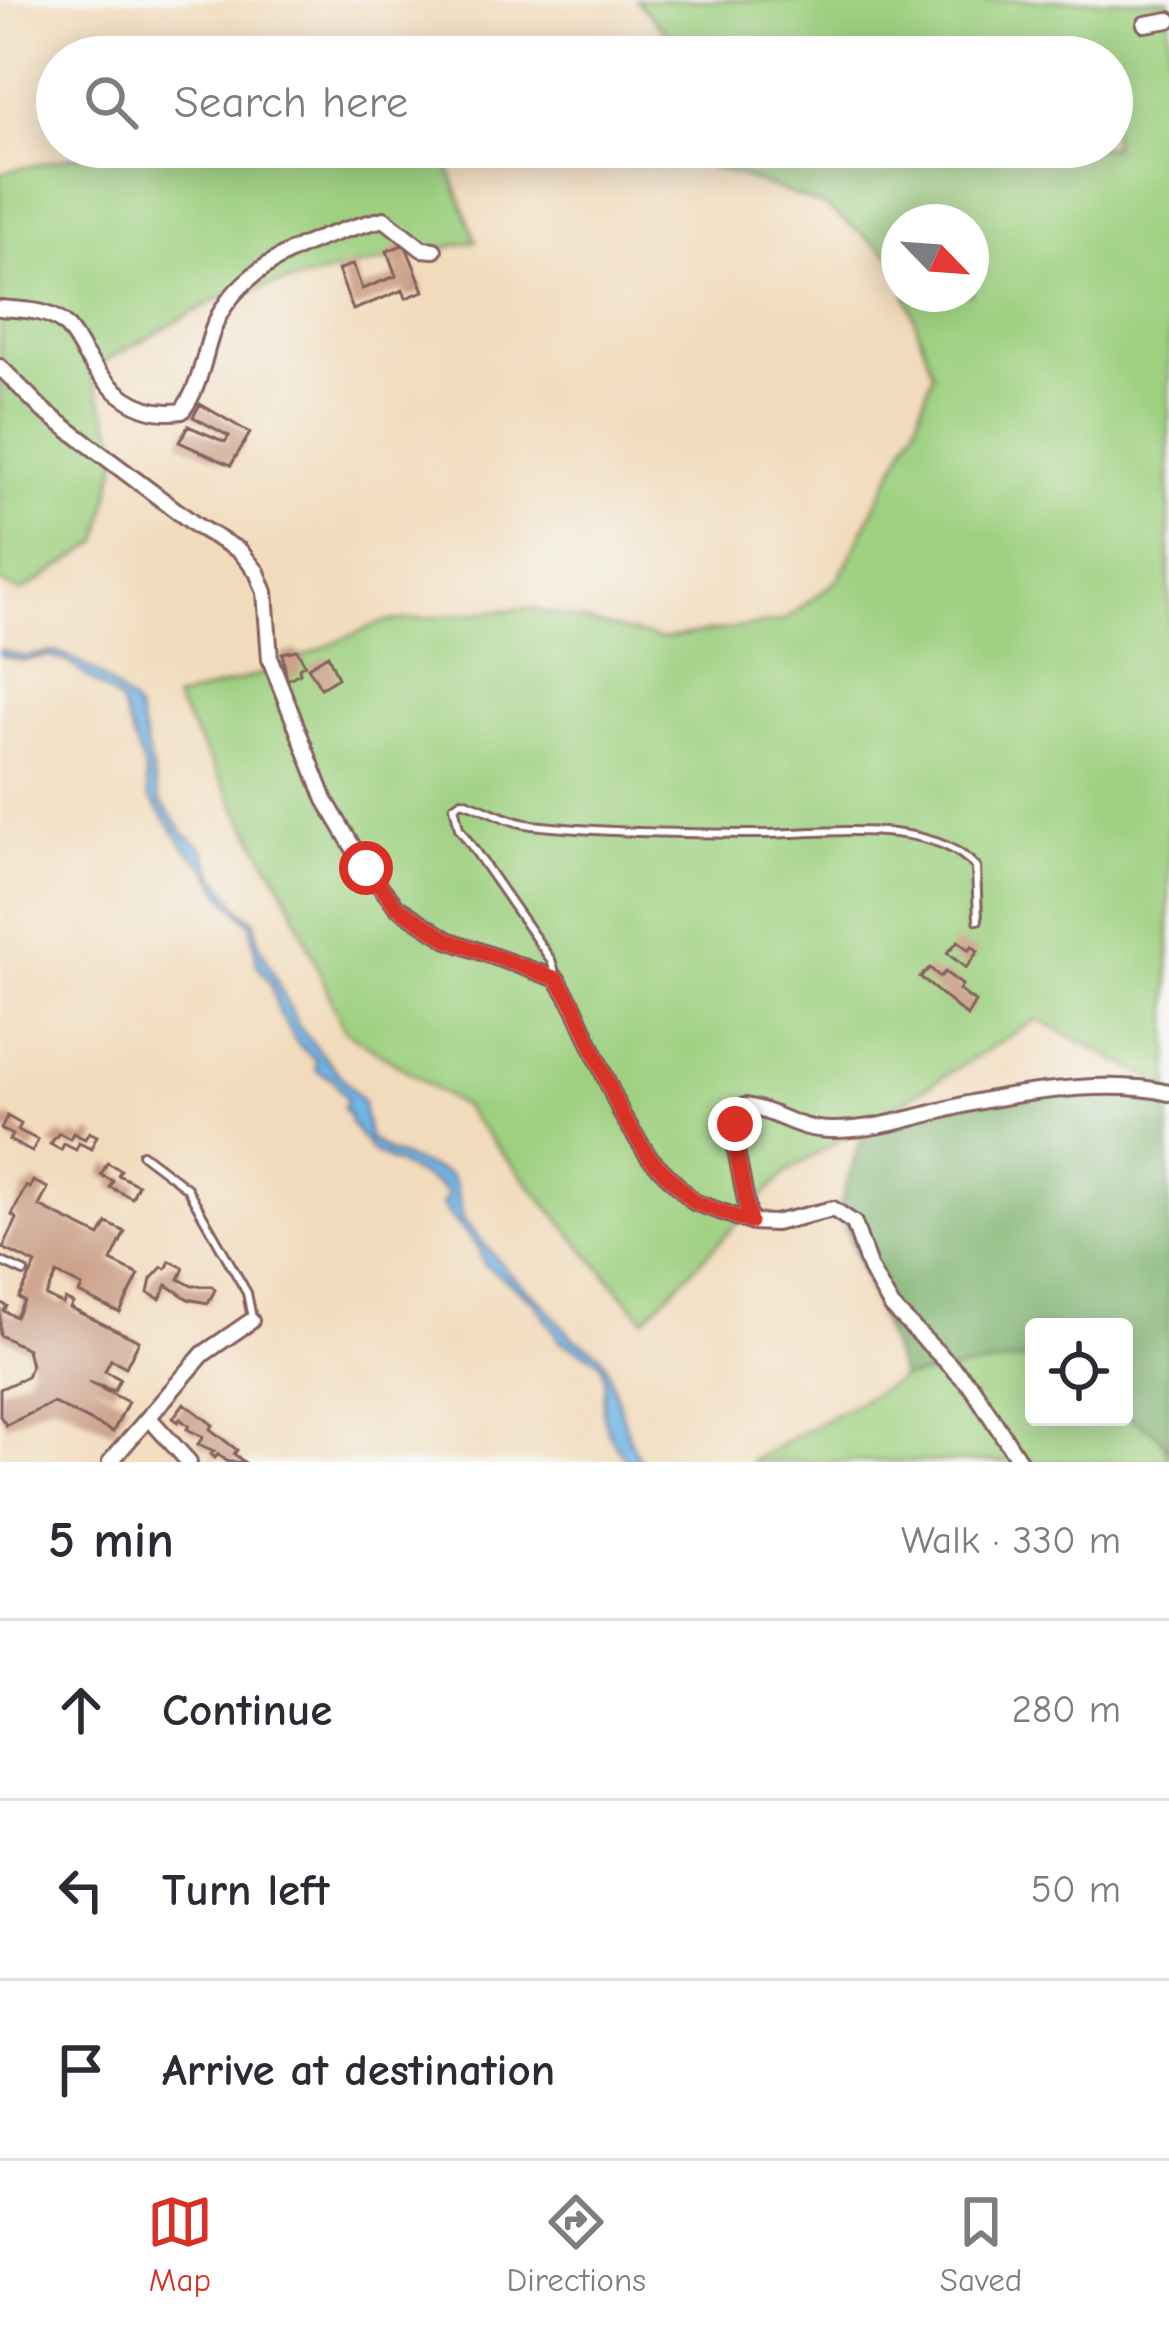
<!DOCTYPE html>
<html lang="en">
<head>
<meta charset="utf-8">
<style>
	body { margin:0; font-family:"Comic Neue",sans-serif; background:#f7f7f7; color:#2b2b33 }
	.controls { position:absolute; right:36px; bottom:36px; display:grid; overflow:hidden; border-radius:12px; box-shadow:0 6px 30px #0003 }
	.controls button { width:108px; height:108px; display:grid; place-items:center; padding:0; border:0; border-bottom:3px solid #e1e1e2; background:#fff; color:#2b2b33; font:60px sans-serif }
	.compass { position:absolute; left:881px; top:204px; width:108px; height:108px; border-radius:50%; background:#fff; box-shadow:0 6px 30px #0003; rotate:115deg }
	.stop { position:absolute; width:36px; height:36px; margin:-27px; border:9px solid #d93025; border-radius:50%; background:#fff }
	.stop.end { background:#d93025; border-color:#fff; box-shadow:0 3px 12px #0008 }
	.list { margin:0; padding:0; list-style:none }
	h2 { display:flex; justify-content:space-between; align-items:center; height:156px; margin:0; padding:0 48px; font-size:51px }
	h2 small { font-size:39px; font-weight:400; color:#7c7c81 }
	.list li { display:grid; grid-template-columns:78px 1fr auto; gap:36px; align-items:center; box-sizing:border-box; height:180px; padding:0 48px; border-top:3px solid #e1e1e2 }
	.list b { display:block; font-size:45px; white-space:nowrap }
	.list em { font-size:39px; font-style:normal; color:#7c7c81 }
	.icon { flex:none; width:66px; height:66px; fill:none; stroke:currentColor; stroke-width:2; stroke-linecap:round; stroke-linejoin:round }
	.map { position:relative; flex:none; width:1169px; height:1462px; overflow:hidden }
	.search { position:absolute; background:#fff; box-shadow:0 6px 30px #0003; left:36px; right:36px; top:36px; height:132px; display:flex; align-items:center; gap:30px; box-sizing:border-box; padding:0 42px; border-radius:66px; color:#7c7c81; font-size:45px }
	.sheet { height:696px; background:#fff }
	nav { display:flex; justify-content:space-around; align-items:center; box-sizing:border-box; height:168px; border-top:3px solid #e1e1e2; background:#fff; font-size:33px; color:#7c7c81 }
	nav a { display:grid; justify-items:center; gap:6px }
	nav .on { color:#d93025 }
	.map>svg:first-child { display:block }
	.green { fill:#9ed080; stroke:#747856; stroke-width:3 }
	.forest { fill:#7eb26e; stroke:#64684c; stroke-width:3 }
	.water { fill:#70b6e7; stroke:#5d6a89; stroke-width:3 }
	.building { fill:#c99b83 }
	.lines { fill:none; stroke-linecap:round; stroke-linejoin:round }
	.lane-casing { stroke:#85615e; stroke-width:12 }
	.street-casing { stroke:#85615e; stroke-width:20 }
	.lane { stroke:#fff; stroke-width:6 }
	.street { stroke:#fff; stroke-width:14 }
	.route { stroke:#d93025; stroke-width:15 }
</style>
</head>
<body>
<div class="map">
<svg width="1169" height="1462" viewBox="0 0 1169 1462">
	<rect width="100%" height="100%" fill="#f6f6f2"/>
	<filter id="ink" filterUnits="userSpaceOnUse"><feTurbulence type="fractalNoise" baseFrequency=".00833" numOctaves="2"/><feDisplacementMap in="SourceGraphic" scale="24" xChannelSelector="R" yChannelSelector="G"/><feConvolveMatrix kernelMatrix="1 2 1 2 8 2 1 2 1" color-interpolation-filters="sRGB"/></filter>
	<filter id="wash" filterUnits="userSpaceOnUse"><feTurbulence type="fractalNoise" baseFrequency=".004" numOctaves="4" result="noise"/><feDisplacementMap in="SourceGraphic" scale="48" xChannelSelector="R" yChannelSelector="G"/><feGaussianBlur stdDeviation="2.7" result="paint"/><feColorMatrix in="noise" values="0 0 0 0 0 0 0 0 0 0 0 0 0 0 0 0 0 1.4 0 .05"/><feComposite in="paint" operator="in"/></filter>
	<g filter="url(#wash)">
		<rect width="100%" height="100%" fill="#f2dbbc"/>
		<path class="green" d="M 636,0 L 1169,0 L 1169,1088 L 1038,1019 L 787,1172 L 644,1319 L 463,1107 L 344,1030 L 288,897 L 175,700 L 270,671 L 382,622 L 528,608 L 661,639 L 783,621 L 839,579 L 915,426 L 933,373 L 906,294 L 971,294 L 971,222 L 899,222 L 899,272 L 894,258 L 825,206 L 706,164 L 620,147 L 1112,147 L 1112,57 L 671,57 L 678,45 Z
			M 116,147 L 441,147 L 476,241 L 221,297 L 89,370 L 120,447 L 99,542 L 21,592 L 0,582 L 0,173 Z
			M 1034,1358 L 1034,1417 C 1055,1417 1115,1412 1127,1416 C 1146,1421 1169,1442 1169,1462 L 749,1462 L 902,1378 Z"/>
		<path class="forest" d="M 1169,1091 L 1169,1451 L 1161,1437 L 1124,1414 L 1124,1327 L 1034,1327 L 1034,1358 L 902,1378 L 839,1209 L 862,1135 L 992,1092 Z"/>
		<path class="water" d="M 0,650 L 23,657 L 55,652 L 74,659 L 97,673 L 132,704 L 138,713 L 159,800 L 186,836 L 203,849 L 214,874 L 241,910 L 255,921 L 259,944 L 298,1026 L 362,1101 L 369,1138 L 389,1152 L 449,1175 L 455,1184 L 463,1219 L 509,1274 L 542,1302 L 572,1337 L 599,1353 L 606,1364 L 632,1446 L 641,1462 L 629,1462 C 617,1449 602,1426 603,1408 C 604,1388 608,1379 599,1360 L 561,1341 L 534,1301 L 484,1264 L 478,1247 L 442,1206 L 448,1195 L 439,1185 L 372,1151 L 349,1121 L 350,1117 L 343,1109 L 347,1099 L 333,1080 L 316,1070 L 316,1060 L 298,1044 L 279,1012 L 271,984 L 257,964 L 251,924 L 225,898 L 206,867 L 188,851 L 149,797 L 144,767 L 120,702 L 67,661 L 48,656 L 21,661 L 0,655 Z"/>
		<g id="blocks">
			<path class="building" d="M 405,244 L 424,291 L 406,298 L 403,290 L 353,310 L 338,270 L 353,264 L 362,289 L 396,276 L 387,251 Z
				M 200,404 L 250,433 L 231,465 L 179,442 L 188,426 L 225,442 L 229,436 L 193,417 Z
				M 297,650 L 305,664 L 299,668 L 300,673 L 287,680 L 282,653 Z
				M 328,655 L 338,678 L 321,688 L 308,667 Z
				M 958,941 L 969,950 L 972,946 L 978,951 L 966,968 L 947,953 Z
				M 930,968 L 940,977 L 945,972 L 962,985 L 959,990 L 975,1002 L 967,1016 L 920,977 Z
				M 7,1116 L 21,1124 L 18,1130 L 38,1140 L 32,1152 L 9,1140 L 12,1135 L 1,1129 Z
				M 89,1132 L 97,1136 L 91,1149 L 79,1143 L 76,1150 L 64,1144 L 61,1150 L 50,1144 L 59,1133 L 70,1139 L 73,1133 L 85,1139 Z
				M 107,1163 L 121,1170 L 118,1175 L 138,1185 L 132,1198 L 110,1187 L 113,1181 L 101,1175 Z
				M 33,1181 L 48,1188 L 39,1206 L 100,1236 L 107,1223 L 125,1232 L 111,1261 L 139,1275 L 120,1313 L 79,1293 L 82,1287 L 57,1274 L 46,1296 L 63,1304 L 65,1299 L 73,1303 L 70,1308 L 139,1341 L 126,1367 L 111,1359 L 105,1371 L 120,1379 L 114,1391 L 88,1382 L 128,1402 L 113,1432 L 53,1403 L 6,1425 L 0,1416 L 0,1389 L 27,1377 L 31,1366 L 27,1349 L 0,1335 L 0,1302 L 7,1306 L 4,1311 L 16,1317 L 24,1301 L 19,1298 L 36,1264 L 3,1248 L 17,1219 L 12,1215 L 26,1186 L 30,1188 Z
				M 170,1261 L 184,1268 L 179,1279 L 192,1286 L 212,1286 L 215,1290 L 208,1303 L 188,1299 L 167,1285 L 160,1299 L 148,1293 L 151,1279 L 162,1267 L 166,1269 Z
				M 184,1403 L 213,1425 L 210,1429 L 237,1450 L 234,1454 L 244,1462 L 228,1462 L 218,1454 L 215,1458 L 211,1454 L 214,1451 L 198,1444 L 203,1437 L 187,1429 L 189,1426 L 180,1419 L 178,1422 L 173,1418 Z"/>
		</g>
	</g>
	<g filter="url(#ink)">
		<use href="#blocks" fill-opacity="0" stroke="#85615e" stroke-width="3"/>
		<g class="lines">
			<defs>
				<path id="lane" d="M 556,975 L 551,960 L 459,828 L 454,806 L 462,801 C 486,808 507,822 532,825 C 605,833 680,833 754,834 C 816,835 929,815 976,867 L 978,920
					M 142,1154 L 187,1188 L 247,1293 L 252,1318
					M 0,1261 L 24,1272"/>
				<path id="street" d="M 1145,24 L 1169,20
					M 0,308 C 20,310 46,309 63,323 C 72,330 78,343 84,353 C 108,389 137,418 182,411 C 202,385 203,354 215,324 C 241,262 323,234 384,219 L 422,249 L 434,250
					M 0,367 L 44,411 L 197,526 L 240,551 L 257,572 L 265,592 L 270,659 L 325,800 L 366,869 L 397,907 L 448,940 L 557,979 L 574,1007 L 622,1115 L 649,1157 L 694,1202 L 750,1222 L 775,1223 L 833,1209 L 854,1223 L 870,1269 L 892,1307 L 972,1387 L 1020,1462
					M 750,1222 L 735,1145 L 738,1111 L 745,1106 C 776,1110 794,1130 832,1130 C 886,1130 934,1110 986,1100 C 1039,1090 1117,1080 1169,1093
					M 149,1418 L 189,1462
					M 110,1462 L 203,1354 L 251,1321"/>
			</defs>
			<use href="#lane" class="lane-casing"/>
			<use href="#street" class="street-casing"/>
			<use href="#lane" class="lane"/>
			<use href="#street" class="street"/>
		</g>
	</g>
	<g class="lines" filter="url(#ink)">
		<path class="route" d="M 366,868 L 397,907 L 448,940 L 557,979 L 574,1006 L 622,1115 L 649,1157 L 694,1202 L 750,1222 L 735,1145 L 735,1124"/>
	</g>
</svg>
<div class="controls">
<button><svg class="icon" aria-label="locate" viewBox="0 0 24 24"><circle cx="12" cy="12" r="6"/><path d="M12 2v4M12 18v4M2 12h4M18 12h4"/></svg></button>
</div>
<svg class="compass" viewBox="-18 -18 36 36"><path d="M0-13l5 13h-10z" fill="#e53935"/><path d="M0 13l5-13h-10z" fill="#7c7c81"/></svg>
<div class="stop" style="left:366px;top:868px"></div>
<div class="stop end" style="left:735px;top:1124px"></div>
<div class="search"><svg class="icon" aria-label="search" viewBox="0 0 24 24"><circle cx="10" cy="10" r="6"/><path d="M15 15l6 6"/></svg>Search here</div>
</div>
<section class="sheet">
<h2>5 min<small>Walk · 330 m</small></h2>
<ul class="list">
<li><svg class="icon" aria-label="ahead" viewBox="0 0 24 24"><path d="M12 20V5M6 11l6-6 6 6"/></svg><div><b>Continue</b></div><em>280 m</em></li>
<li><svg class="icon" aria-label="left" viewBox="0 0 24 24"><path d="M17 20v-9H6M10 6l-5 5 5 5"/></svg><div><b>Turn left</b></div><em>50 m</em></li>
<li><svg class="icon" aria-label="arrive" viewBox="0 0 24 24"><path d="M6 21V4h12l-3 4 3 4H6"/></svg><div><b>Arrive at destination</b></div></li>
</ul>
</section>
<nav>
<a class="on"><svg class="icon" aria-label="map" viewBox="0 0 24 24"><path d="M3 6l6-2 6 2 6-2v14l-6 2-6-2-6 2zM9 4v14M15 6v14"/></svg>Map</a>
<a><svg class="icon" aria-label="directions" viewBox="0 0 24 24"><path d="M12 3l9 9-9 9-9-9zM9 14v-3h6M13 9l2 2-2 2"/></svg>Directions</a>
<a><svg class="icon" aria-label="saved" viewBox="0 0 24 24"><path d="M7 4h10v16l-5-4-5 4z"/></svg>Saved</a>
</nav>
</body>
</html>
